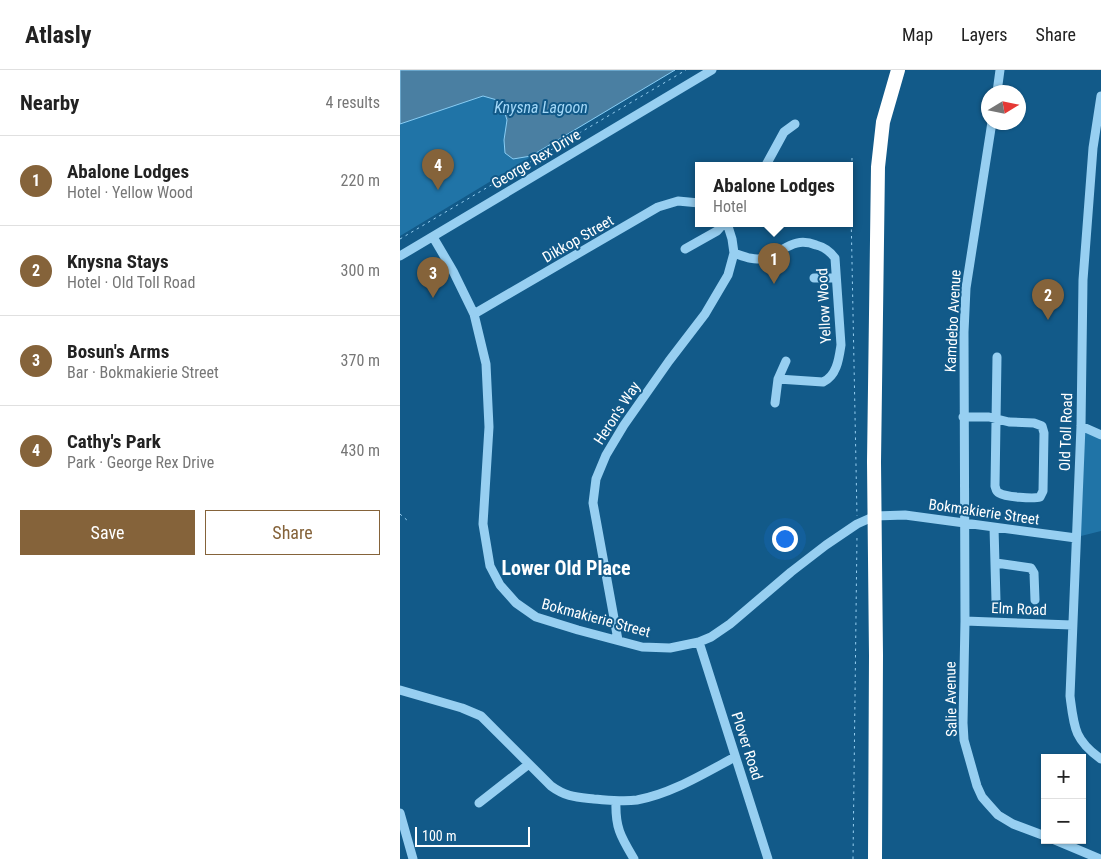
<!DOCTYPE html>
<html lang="en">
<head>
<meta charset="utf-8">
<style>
	body { margin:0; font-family:"Roboto Condensed",sans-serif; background:#f2f2f2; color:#222 }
	.controls { position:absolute; right:15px; bottom:15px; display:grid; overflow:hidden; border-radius:0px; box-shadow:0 1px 4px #0004 }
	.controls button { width:45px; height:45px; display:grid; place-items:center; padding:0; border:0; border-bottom:1px solid #e0e0e0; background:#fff; color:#222; font:25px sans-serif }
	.compass { position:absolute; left:581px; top:15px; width:45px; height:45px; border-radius:50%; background:#fff; box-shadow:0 1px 4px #0004; rotate:80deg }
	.scale { position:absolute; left:15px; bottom:12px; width:115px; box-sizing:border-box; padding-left:5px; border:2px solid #fff; border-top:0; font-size:14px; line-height:18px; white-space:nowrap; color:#fff; -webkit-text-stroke:4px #125a89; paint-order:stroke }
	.you { position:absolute; left:384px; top:468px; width:18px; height:18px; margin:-12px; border:4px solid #fff; border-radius:50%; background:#1a73e8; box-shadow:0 0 0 8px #1a73e833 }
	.badge { display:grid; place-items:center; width:32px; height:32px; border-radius:50%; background:#85633a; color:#fff; font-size:16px; font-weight:700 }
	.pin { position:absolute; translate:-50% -41px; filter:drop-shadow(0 1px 2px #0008) }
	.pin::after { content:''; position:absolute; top:26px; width:18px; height:15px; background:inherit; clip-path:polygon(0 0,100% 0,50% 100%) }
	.popup { position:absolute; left:295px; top:92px; width:158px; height:65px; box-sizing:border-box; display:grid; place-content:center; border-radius:0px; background:#fff; filter:drop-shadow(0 1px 4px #0005); font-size:16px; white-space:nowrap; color:#767676 }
	.popup b { font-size:19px; color:#222 }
	.popup::after { content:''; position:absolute; left:50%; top:100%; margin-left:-10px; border:10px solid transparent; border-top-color:#fff }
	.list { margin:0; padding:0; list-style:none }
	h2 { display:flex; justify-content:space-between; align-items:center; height:65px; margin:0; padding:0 20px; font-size:21px }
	h2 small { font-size:16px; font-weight:400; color:#767676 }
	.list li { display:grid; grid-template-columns:32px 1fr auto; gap:15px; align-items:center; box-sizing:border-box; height:90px; padding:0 20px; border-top:1px solid #e0e0e0 }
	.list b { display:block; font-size:19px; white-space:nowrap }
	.list p { margin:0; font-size:16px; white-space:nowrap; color:#767676 }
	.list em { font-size:16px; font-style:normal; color:#767676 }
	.actions { display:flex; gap:10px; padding:15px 20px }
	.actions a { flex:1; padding:11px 0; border:1px solid #85633a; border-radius:0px; text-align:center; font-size:18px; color:#85633a }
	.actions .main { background:#85633a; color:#fff }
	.map { position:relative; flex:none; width:701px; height:789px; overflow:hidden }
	header { display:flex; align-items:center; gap:30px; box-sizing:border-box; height:70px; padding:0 25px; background:#fff; border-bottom:1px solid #e0e0e0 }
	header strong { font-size:24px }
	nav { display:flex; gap:28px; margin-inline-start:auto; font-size:18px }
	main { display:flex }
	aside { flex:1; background:#fff }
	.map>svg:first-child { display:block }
	.green { fill:#2074a7 }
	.water { fill:#4a7fa2; stroke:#89cdf4 }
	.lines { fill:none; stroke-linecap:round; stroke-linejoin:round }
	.path { stroke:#97cff1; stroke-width:1; stroke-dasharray:2.5 4; stroke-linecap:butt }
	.minor { stroke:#97cff1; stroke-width:9 }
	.highway { stroke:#fff; stroke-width:14 }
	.labels { text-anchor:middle; stroke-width:4; stroke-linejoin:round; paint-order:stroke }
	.street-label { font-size:15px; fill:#fff; stroke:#125a89 }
	.water-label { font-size:16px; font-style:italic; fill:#a3d8f8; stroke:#125a89 }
	.district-label { font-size:20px; font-weight:bold; fill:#fff; stroke:#125a89 }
</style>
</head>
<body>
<header>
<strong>Atlasly</strong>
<nav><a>Map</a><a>Layers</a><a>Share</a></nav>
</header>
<main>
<aside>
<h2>Nearby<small>4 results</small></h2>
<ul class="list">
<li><span class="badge">1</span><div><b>Abalone Lodges</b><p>Hotel · Yellow Wood</p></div><em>220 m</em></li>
<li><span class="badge">2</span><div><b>Knysna Stays</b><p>Hotel · Old Toll Road</p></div><em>300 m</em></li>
<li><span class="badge">3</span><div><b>Bosun's Arms</b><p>Bar · Bokmakierie Street</p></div><em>370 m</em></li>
<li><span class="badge">4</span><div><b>Cathy's Park</b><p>Park · George Rex Drive</p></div><em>430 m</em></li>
</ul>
<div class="actions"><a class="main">Save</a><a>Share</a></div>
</aside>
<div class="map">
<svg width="701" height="789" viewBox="0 0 701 789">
	<rect width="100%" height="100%" fill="#125a89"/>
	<path class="green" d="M 0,0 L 275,0 L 0,166 Z
		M 683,358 L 701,367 L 701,461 L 677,467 Z"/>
	<path class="water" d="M 0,0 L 275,0 L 131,86 L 113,89 L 105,83 L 104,70 L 107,50 L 102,34 L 97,30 L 83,26 L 0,54 Z"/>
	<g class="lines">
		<path class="path" d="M 452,88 L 451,141 L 457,446
			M 0,169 L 286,0
			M 0,444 L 8,451
			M 453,789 L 457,465"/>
		<path class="minor" d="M 597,22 L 600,0
			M 701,26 L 693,78 L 683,210 L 681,356 L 670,626 C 674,657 674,670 701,689
			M 592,52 L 566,218 L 564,262 L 565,551 L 563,653 L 564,670 L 577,716 L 582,727 L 589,735 L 598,745 L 613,754 L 645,766
			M 366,95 L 384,62 L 395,54
			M 33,167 L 53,201 L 74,244 L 86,294 L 89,357 L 83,454 L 90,496 L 100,515 L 116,533 L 136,547 L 178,560 L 242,577 L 270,578 L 299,572 L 311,567 L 330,554 L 391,502 L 426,475 L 457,454 L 475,446 L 505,445 L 676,468
			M 285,179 L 317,161 L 324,153
			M 334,183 C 343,186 354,191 364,188 C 384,182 393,166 416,175 C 424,177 430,181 435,188 L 441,275 C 439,288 437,306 423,312 L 378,309
			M 0,186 L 312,0
			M 414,208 L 436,208
			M 74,244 L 258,137 L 278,131 L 299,133
			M 375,333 L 378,309 L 386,291
			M 563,347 L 589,347 L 609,352 L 634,353 L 642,356 L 644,363 L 643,421 L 640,427 C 634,429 605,427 599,423 C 596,422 596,419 595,416 L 597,287
			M 681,356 L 701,365
			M 594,457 L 596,531
			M 596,493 L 631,498 L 634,503 L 635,530
			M 565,551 L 672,555
			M 218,570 L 193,433 L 196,409 L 206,385 L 224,355 L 269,291 L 305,244 L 328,205 L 334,183 L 332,169 L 327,153
			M 299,572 L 368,789
			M 0,620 L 62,638 L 81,646 L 151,716 C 166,727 176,727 194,729 C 208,730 222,732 237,730 C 271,724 305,703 335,687
			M 216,731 C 215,758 221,767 234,789
			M 79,733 L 129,694
			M 0,743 L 13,789
			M 655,770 L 700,789"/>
		<path class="highway" d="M 475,789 L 476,585 L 474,392 L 478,97 L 483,52 L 498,0"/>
	</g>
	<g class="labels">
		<g class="street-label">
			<text transform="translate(136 89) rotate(-31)" y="5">George Rex Drive</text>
			<text transform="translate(178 169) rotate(-30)" y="5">Dikkop Street</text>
			<text transform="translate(424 236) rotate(-93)" y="5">Yellow Wood</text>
			<text transform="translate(553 251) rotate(-87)" y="5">Kamdebo Avenue</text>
			<text transform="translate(217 343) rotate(-57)" y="5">Heron's Way</text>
			<text transform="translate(666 362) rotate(-88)" y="5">Old Toll Road</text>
			<text transform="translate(584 442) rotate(8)" y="5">Bokmakierie Street</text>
			<text transform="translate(619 539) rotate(2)" y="5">Elm Road</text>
			<text transform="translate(196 548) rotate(15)" y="5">Bokmakierie Street</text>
			<text transform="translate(551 629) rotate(-91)" y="5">Salie Avenue</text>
			<text transform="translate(347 676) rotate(72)" y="5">Plover Road</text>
		</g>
		<g class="water-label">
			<text x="141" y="43">Knysna Lagoon</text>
		</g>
		<g class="district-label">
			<text x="166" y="505">Lower Old Place</text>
		</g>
	</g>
</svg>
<div class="controls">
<button>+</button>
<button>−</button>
</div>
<svg class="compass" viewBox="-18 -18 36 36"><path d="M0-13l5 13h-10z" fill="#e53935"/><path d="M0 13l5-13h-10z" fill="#767676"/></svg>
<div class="scale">100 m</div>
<div class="you"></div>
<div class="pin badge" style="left:374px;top:214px">1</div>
<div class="popup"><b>Abalone Lodges</b>Hotel</div>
<div class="pin badge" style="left:648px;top:250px">2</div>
<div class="pin badge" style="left:33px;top:228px">3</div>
<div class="pin badge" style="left:38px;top:120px">4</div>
</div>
</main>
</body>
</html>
